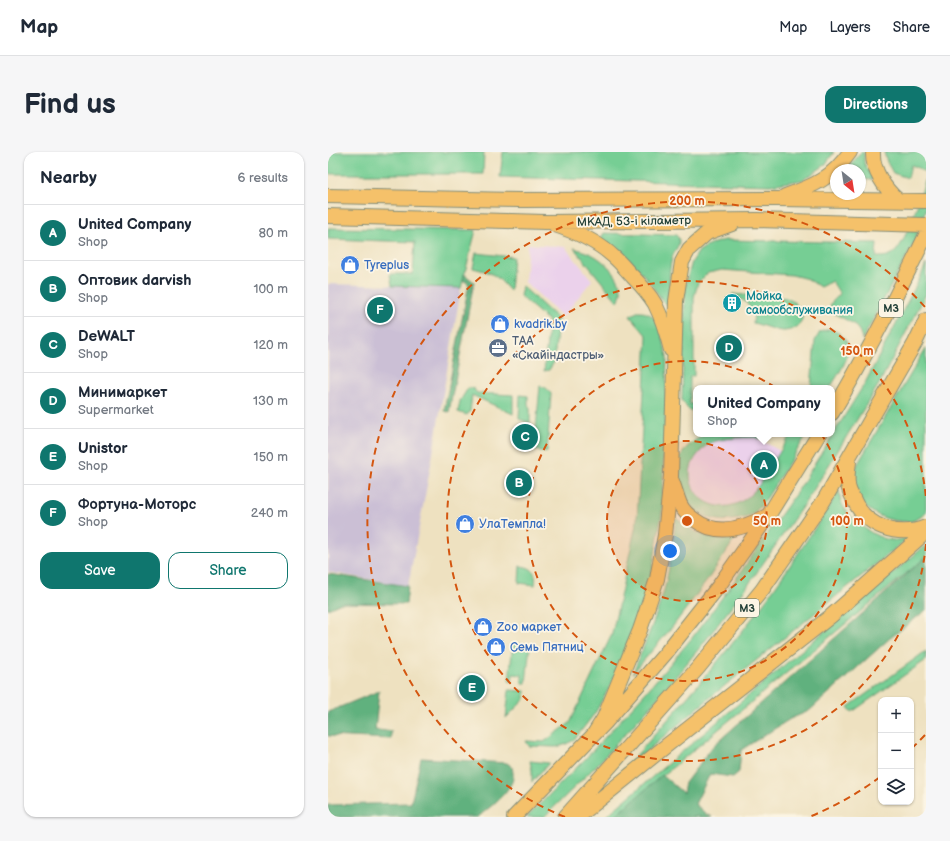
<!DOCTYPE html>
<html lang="en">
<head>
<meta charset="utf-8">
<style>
	body { margin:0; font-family:"Balsamiq Sans",sans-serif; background:#f6f6f7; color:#1f2937 }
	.controls { position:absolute; right:12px; bottom:12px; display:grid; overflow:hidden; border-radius:8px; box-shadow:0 1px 3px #0004 }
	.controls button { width:36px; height:36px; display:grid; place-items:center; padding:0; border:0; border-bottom:1px solid #e0e1e3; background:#fff; color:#1f2937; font:20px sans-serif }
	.compass { position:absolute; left:502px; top:12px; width:36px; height:36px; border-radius:50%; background:#fff; box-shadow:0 1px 3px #0004; rotate:150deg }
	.you { position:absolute; left:342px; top:399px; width:14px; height:14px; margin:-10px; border:3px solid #fff; border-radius:50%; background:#1a73e8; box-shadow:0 0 0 6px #1a73e833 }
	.badge { display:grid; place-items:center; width:26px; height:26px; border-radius:50%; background:#0f766e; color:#fff; font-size:13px; font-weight:700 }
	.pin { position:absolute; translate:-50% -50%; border:2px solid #fff; box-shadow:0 1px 4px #0006 }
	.popup { position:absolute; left:365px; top:233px; width:142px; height:52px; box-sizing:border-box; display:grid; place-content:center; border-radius:8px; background:#fff; filter:drop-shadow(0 1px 3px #0005); font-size:13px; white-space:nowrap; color:#747a83 }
	.popup b { font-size:15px; color:#1f2937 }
	.popup::after { content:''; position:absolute; left:50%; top:100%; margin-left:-8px; border:8px solid transparent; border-top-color:#fff }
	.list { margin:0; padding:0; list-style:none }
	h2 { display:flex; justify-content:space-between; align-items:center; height:52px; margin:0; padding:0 16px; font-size:17px }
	h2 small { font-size:13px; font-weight:400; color:#747a83 }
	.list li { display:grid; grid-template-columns:26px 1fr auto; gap:12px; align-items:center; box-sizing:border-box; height:56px; padding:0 16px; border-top:1px solid #e0e1e3 }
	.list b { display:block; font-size:15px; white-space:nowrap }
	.list p { margin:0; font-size:13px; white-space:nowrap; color:#747a83 }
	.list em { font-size:13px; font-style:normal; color:#747a83 }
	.actions { display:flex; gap:8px; padding:12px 16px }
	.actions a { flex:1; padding:9px 0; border:1px solid #0f766e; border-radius:12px; text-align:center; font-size:14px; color:#0f766e }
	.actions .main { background:#0f766e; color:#fff }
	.icon { flex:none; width:22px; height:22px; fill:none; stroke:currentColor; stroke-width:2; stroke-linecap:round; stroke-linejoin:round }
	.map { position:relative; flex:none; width:598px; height:665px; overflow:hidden; border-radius:12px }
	header { display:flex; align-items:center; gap:24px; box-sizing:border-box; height:56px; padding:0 20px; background:#fff; border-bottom:1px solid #e0e1e3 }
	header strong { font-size:19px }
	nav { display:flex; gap:22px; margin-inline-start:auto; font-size:14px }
	.intro { display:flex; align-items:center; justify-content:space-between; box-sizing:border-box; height:96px; padding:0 24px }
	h1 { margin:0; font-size:28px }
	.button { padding:10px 18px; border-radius:12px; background:#0f766e; color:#fff; font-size:14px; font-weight:700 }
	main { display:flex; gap:24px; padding:0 24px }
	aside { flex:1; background:#fff; border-radius:12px; box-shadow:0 1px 3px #0004 }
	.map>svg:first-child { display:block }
	.built { fill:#ebd1eb }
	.industrial { fill:#cbbfd5 }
	.green { fill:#76ce94; stroke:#4a8664 }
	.forest { fill:#60b17e; stroke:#407759 }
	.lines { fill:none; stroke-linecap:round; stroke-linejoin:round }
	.trunk-casing { stroke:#868f7a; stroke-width:16 }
	.trunk { stroke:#f5c16b; stroke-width:14 }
	.ring { fill:none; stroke:#d45610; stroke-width:2; stroke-dasharray:7 5 }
	.labels { text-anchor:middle; stroke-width:3.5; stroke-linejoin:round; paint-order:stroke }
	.shield { fill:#fcf5e5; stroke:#617469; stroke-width:1 }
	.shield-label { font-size:11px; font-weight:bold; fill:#1f3d34 }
	.street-label { font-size:12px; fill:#1f3d34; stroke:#fcf5e5 }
	.shop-label { font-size:12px; fill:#366cbe; stroke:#fcf5e5; text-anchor:start }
	.culture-label { font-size:12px; fill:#0d838f; stroke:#fcf5e5; text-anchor:start }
	.service-label { font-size:12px; fill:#4e5e75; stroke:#fcf5e5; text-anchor:start }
	.centre { fill:#d45610; stroke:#fcf5e5; stroke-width:2 }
	.ring-label { font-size:12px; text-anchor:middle; font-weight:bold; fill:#d45610; stroke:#fcf5e5; stroke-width:3.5; stroke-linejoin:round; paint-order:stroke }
</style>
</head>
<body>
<header>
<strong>Map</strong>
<nav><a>Map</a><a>Layers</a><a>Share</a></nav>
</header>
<div class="intro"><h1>Find us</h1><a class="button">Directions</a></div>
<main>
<aside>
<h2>Nearby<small>6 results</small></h2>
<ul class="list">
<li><span class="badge">A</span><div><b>United Company</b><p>Shop</p></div><em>80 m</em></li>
<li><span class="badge">B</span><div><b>Оптовик darvish</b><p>Shop</p></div><em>100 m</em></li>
<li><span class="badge">C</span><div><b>DeWALT</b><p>Shop</p></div><em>120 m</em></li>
<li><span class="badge">D</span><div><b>Минимаркет</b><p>Supermarket</p></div><em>130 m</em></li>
<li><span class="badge">E</span><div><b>Unistor</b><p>Shop</p></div><em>150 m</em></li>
<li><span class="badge">F</span><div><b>Фортуна-Моторс</b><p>Shop</p></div><em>240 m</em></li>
</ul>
<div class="actions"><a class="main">Save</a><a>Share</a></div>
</aside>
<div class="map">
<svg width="598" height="665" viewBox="0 0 598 665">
	<rect width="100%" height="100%" fill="#fcf5e5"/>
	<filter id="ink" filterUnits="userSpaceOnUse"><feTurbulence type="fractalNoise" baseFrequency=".025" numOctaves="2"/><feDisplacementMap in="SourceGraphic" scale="8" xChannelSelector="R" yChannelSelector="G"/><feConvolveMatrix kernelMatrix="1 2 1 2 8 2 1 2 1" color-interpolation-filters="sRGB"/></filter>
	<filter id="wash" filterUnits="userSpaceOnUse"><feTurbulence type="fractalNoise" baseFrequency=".012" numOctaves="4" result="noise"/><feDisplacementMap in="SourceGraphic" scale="16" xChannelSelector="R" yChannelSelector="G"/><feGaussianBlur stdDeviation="0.9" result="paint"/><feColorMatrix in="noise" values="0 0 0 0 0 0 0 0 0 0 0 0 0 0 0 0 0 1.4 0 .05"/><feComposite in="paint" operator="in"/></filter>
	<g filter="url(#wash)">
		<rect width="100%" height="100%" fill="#eee1c0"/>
		<path class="built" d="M 200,92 L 237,95 L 264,128 L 235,165 L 197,130 Z
			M 427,285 L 452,299 L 431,333 L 422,344 L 410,351 L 395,355 L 383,353 L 371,345 L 364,332 L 362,318 L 369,303 L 380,292 L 396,287 Z"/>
		<path class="industrial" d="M 0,132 L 133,136 L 105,301 L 80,434 L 0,420 Z"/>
		<path class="green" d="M 0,0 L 156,0 L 155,22 L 0,22 Z
			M 175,0 L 506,0 L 497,13 L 475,28 L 442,33 L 172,25 Z
			M 533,0 L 536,1 L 536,11 L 545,27 L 532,28 L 532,18 L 517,18 L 523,13 Z
			M 556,0 L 598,0 L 598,23 C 595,17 589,15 583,13 L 580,26 L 565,21 L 559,10 Z
			M 598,25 L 598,57 L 587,89 L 534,188 L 532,180 L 526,172 L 507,162 L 502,152 L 512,142 L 504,129 L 492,135 L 480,127 L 464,123 L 394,118 L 380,121 L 370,131 L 366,145 L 366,224 L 362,224 L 362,252 L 368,252 L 368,260 L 361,258 L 354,249 L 357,134 L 364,110 L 371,99 L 383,92 L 397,88 L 549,91 L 548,105 C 555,105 562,105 568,99 C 578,89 594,41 598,25 Z
			M 0,76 L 148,78 L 133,136 L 64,134 L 62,122 L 85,122 L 87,90 L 0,87 Z
			M 276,81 L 348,83 C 356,90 346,98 344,106 C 340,120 342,135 342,150 L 337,152 C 317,123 303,105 273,86 Z
			M 246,96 C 251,98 256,99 261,101 C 275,107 294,125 293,141 C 292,144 291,148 290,150 Z
			M 148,101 L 185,105 L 182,139 C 168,123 166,121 145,116 Z
			M 598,112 L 598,142 L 551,232 L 483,342 L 418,436 L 374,493 L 329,547 L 269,613 L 216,665 L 199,665 L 259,605 L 319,539 L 364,486 L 405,431 L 471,337 L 537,231 L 592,126 Z
			M 194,134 L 230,167 L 226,210 L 221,218 L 216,219 L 221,169 L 192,144 Z
			M 404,142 L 458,146 C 479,154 481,177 456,179 C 447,179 435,173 425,171 L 426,162 L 418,150 Z
			M 309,160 C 314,160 319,160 324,164 C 332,170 337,195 339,205 L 334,360 L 322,432 L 284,531 L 267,561 L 246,588 L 236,593 L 228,595 L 201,594 L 198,589 L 216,590 L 242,571 L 284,482 L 309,368 L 319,184 L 302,164 Z
			M 502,177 C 536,190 514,215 502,236 L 483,236 L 487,189 L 492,180 Z
			M 598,196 L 598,361 C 594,364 589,368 584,369 C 564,372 533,361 528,338 C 526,330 527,322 529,313 Z
			M 212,234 C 218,235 220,237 223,242 L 219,300 L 206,298 Z
			M 140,236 L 145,236 L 149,241 L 185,243 L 185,262 L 144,243 L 142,259 L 139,263 L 130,260 L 132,249 Z
			M 192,243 L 200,244 L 200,253 L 202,257 L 202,271 L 191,267 Z
			M 381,282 L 404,282 L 407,285 L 419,283 L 419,282 L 434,282 L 431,287 L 427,285 C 412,286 396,285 382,291 C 378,293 375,296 373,299 C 341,330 386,376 422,343 C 429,337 434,329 438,321 C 447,308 455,295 463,282 L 479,282 C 470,297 460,313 450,328 C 443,339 436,352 427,360 C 420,366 413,367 404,368 C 351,375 324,300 381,282 Z
			M 511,339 C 512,343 512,348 514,352 C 521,367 547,387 564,388 C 571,389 577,386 583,384 L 384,544 L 293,621 C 333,575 374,530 412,482 C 448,437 479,388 511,339 Z
			M 348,366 C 370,384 379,386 407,387 L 378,430 L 345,474 L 305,521 C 317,491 330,462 338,431 C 343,409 345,388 348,366 Z
			M 598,393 L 598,405 L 285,665 L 277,665 Z
			M 192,414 C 205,415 209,421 207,433 L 191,431 Z
			M 185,491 L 202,493 L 198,531 L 194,531 L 194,523 L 185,522 L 184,530 L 181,529 Z
			M 598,499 L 598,508 L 524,560 L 520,555 Z
			M 181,538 L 197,539 L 197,547 L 178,566 Z
			M 202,609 L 221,611 L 204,630 L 204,619 Z"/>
		<path class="forest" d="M 136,122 L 146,130 L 121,260 L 116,259 L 141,132 L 135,128 Z
			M 598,405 L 598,458 L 561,487 L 481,559 L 462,567 L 413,598 L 411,620 L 405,625 L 382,622 L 367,652 L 378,662 L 384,665 L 286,665 L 334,623 L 355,641 L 357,631 L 385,594 Z
			M 0,422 L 80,434 L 78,452 L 13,451 L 0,457 Z
			M 51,539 L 47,578 L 63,579 L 63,587 L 0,584 L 0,560 Z
			M 93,606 L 179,611 L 184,615 C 185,620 186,625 184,630 C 178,643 161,656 150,665 L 0,665 L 0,653 L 83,651 Z"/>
	</g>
	<g filter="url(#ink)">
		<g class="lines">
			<defs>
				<path id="trunk" d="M 545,0 C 544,18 557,37 570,48
					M 0,44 L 192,48 L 449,47 L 598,49
					M 457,44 C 486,34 504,26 522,0
					M 0,64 L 217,70 L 429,68 L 598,73
					M 227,73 C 248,80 270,90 286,105 C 293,111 299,119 305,125 C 313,133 321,142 327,152 C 334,166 339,182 343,198
					M 504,261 C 539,203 569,143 598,83
					M 521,310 C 520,317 519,325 520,332 C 520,337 523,342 525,346 C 537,375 570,386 598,375
					M 344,329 C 347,337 349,345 352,352 C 355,359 361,364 367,368 C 389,385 417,376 439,364
					M 266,582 L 276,566 L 312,478 L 329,427 L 337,383 L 343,324 L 348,149 L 354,110 L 361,97 L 379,81 L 404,72
					M 186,665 L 277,571 L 337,502 L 390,435 L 440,364 L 491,282
					M 237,665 L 370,516 L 434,438 L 495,350 L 587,191 L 598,168
					M 250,665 L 338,594 L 503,464 L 598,380"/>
			</defs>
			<use href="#trunk" class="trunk-casing"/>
			<use href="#trunk" class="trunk"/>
		</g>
	</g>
	<circle cx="359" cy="369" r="80" fill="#d45610" fill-opacity=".12"/>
	<g class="ring">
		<circle cx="359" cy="369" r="80"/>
		<circle cx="359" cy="369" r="160"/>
		<path d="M598 392A240 240 0 1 1 598 346"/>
		<path d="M597 583A320 320 0 0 1 583 597M552 625A320 320 0 0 1 481 665M237 665A320 320 0 1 1 597 155"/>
	</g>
	<defs>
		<symbol id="shop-disc" viewBox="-11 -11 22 22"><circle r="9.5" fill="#3f7fe0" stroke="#fcf5e5"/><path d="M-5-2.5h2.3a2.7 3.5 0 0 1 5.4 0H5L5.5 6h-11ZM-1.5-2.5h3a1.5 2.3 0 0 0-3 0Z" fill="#fff"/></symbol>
		<symbol id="building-disc" viewBox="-11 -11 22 22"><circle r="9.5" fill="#0f9aa8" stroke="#fcf5e5"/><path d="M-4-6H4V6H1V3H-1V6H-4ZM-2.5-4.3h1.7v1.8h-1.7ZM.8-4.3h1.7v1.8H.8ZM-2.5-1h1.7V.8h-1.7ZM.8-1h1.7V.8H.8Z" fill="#fff"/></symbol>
		<symbol id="office-disc" viewBox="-11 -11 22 22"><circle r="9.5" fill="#5c6f8a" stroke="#fcf5e5"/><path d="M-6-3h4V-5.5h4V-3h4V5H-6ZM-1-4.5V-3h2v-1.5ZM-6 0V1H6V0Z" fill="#fff"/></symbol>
	</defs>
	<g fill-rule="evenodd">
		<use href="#shop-disc" x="11" y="102" width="22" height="22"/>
		<use href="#building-disc" x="393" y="140" width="22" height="22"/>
		<use href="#shop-disc" x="161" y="161" width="22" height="22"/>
		<use href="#office-disc" x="159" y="185" width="22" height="22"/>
		<use href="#shop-disc" x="126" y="361" width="22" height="22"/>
		<use href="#shop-disc" x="144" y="464" width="22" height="22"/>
		<use href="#shop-disc" x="157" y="484" width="22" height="22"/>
	</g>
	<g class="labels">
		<g class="shield">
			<rect x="551" y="147" width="24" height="18" rx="3"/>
			<rect x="407" y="447" width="24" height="18" rx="3"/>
		</g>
		<g class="shield-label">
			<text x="563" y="160">М3</text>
			<text x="419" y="460">М3</text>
		</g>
		<g class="street-label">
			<text transform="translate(306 69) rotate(-1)" y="4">МКАД, 53-і кіламетр</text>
		</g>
		<g class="shop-label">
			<text x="36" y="117">Tyreplus</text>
			<text x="186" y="176">kvadrik.by</text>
			<text x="151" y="376">УлаТемпла!</text>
			<text x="169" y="479">Zoo маркет</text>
			<text x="182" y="499">Семь Пятниц</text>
		</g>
		<g class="culture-label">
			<text x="418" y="148">Мойка<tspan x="418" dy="14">самообслуживания</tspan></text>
		</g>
		<g class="service-label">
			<text x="184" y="193">ТАА<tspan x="184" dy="14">«Скайіндастры»</tspan></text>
		</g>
	</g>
	<circle cx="359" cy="369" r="6" class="centre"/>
	<g class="ring-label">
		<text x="359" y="53">200 m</text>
		<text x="529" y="203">150 m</text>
		<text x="439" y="373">50 m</text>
		<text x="519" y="373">100 m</text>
	</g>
</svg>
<div class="controls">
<button>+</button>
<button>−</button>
<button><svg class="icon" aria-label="layers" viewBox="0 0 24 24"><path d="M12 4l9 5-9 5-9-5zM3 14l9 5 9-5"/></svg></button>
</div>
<svg class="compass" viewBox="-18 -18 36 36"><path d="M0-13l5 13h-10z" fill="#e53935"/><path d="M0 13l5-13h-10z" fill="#747a83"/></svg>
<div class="you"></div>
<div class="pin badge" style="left:436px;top:313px">A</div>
<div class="popup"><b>United Company</b>Shop</div>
<div class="pin badge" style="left:191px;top:331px">B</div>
<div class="pin badge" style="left:197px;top:285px">C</div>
<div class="pin badge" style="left:401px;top:196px">D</div>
<div class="pin badge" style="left:144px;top:536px">E</div>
<div class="pin badge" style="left:52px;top:158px">F</div>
</div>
</main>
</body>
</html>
